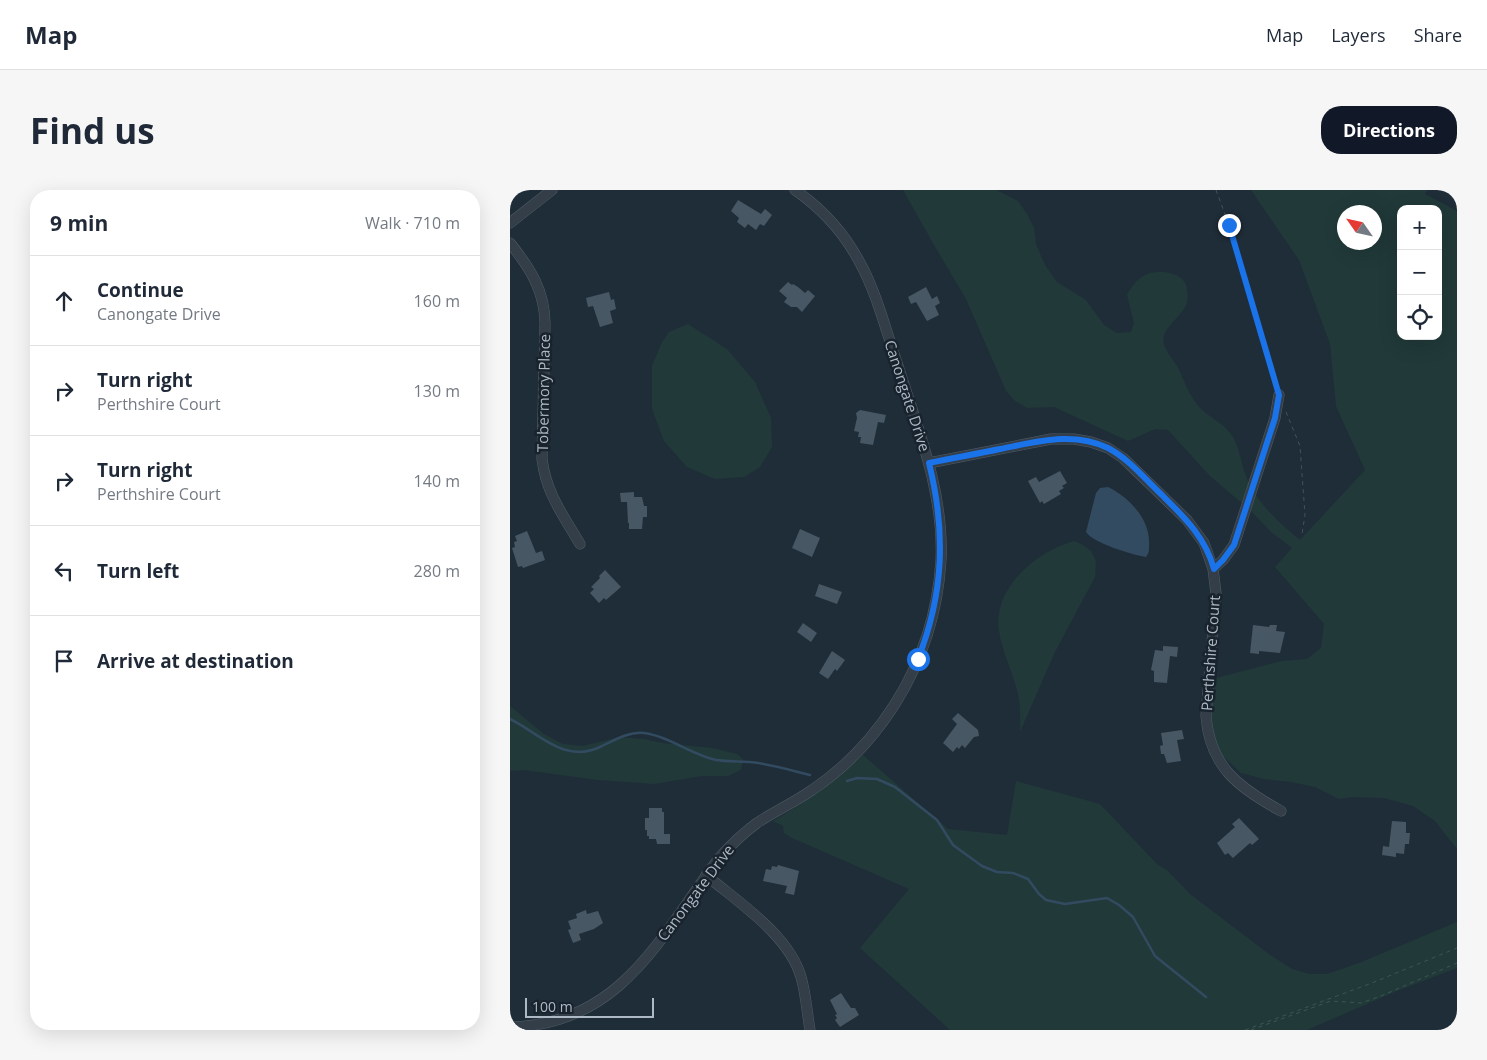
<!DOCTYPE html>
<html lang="en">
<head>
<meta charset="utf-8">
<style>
	body { margin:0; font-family:"Open Sans",sans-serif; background:#f6f6f7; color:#1f2937 }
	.controls { position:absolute; right:15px; top:15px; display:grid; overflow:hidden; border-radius:10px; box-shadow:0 5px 20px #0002 }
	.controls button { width:45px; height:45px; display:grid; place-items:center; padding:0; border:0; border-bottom:1px solid #e0e1e3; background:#fff; color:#1f2937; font:25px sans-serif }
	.compass { position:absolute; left:827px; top:15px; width:45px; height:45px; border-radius:50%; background:#fff; box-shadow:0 5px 20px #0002; rotate:304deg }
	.scale { position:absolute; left:15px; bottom:12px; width:129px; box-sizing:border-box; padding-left:5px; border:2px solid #adb9c5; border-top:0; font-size:14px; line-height:18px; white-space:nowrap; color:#adb9c5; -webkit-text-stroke:4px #19232d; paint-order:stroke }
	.stop { position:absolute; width:15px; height:15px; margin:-11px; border:4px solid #1a73e8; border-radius:50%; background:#fff }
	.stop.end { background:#1a73e8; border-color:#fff; box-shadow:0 1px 5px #0008 }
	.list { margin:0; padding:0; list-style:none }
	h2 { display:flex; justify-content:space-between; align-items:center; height:65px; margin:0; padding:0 20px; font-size:21px }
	h2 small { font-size:16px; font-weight:400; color:#747a83 }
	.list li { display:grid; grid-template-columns:32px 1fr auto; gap:15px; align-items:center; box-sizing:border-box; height:90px; padding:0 20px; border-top:1px solid #e0e1e3 }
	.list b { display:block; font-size:19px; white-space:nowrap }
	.list p { margin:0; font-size:16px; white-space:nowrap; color:#747a83 }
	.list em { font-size:16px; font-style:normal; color:#747a83 }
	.icon { flex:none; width:28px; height:28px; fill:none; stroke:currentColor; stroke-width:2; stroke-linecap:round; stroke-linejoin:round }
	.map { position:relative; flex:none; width:947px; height:840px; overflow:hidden; border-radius:20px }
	header { display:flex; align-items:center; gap:30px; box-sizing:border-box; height:70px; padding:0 25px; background:#fff; border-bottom:1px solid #e0e1e3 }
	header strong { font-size:24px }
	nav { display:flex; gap:28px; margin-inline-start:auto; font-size:18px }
	.intro { display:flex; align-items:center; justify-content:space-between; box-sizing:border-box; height:120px; padding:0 30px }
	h1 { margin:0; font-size:35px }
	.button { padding:12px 22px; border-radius:20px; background:#111827; color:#fff; font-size:18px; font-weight:700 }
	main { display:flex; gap:30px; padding:0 30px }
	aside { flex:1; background:#fff; border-radius:20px; box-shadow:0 5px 20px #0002 }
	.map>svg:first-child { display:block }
	.green { fill:#213939; fill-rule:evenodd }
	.water { fill:#324b60 }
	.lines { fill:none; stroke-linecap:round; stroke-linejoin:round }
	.stream { stroke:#324b60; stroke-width:2.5 }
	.building { fill:#475764 }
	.minor-casing { stroke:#505c66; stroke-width:11 }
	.path { stroke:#3f5555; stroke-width:1; stroke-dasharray:4 4; stroke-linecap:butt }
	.minor { stroke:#333e48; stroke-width:10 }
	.route { stroke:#1a73e8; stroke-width:6 }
	.labels { text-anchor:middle; stroke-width:5; stroke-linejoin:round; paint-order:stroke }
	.street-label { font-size:15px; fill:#adb9c5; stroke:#19232d }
</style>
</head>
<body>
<header>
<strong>Map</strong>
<nav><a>Map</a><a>Layers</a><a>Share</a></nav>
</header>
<div class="intro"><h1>Find us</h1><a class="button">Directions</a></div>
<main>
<aside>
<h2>9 min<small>Walk · 710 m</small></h2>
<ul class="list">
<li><svg class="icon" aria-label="ahead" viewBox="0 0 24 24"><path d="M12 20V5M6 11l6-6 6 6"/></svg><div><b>Continue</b><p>Canongate Drive</p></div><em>160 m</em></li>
<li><svg class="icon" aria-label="right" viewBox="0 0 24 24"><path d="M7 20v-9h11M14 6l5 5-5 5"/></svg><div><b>Turn right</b><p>Perthshire Court</p></div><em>130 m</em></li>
<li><svg class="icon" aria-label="right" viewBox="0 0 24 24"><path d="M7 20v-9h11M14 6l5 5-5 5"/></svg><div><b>Turn right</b><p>Perthshire Court</p></div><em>140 m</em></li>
<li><svg class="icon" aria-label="left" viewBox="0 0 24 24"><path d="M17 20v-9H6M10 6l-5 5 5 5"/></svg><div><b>Turn left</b></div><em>280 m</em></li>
<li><svg class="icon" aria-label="arrive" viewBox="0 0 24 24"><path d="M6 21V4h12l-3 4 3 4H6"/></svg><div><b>Arrive at destination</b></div></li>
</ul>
</aside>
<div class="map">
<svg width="947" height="840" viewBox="0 0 947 840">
	<rect width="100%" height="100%" fill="#1f2d38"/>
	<path class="green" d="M 393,0 L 486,0 L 508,11 L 517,24 L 524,38 L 526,54 L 535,75 L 547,92 L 576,110 L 594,135 L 607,143 L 621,142 L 624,133 L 617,105 C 626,87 640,78 660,83 C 665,85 670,86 673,90 C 676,93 677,97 677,100 C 678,105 678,111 676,115 C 670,129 647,141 655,157 C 658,164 663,170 667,176 C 675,191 679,207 691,219 C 702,229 715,234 723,247 C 730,259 731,274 736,286 C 746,312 769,333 790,350 L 855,280 L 826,216 L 820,154 L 789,70 L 741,0 L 917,0 L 915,4 L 947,21 L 947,659 L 925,631 L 903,616 L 874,608 L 843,607 L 829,609 L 805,597 L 781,592 L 754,589 L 731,583 L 702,556 L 698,490 L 772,471 L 797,469 L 811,458 L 814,434 L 765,377 L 782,358 L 761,342 L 741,321 L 700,286 L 658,240 L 645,239 L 618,251 L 544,217 L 517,218 L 505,211 L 496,201 L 456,109 L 424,55 ZM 891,19 L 928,19 L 928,146 L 891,146 ZM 834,22 L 864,22 L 864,52 L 834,52 Z
		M 178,134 L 217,159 L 245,192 L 261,228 L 262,257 L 250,277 L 234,287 L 205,289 L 177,277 L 154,251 L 142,219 L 142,176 L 151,154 L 159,142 Z
		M 564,351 L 573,355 L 581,361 L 586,371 L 585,387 L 544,464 L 510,542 C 510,530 511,516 508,504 C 503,483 492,462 489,441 C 482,398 527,361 564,351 Z
		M 0,516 L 34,544 L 53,554 L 72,556 L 110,547 L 134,549 L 153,553 L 202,558 L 227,564 L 233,569 L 231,580 L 218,586 L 192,586 L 144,594 L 88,590 L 14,580 L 0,581 Z
		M 353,565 L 438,639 L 497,645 L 506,591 L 590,614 L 647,674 L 658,681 L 680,704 L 759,764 L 782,779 L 800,784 L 817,784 L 849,773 L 947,732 L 947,778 L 887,801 L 797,840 L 440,840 L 350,758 L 399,699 L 282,648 L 274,643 L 273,636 L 263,631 C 296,612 325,590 353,565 Z"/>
	<path class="water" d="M 598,297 C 620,308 641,330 639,356 C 639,361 639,363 636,367 C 623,365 583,353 576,342 L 586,303 L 590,298 Z"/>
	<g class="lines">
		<path class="stream" d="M 0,529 C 29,543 54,574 90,557 C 103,551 119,541 134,543 C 157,546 178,562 202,569 C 213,572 227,571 240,572 C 260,574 280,580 300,585
			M 337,591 L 347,588 L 367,589 L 385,597 L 427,630 L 443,655 L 472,676 L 487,682 L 503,683 L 518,689 L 529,704 L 536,710 L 555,714 L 597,708 L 609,715 L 623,727 L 645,766 L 696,807"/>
	</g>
	<path class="building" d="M 228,10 L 251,24 L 255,19 L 262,25 L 254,36 L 250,34 L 246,40 L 238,34 L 235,38 L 227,32 L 229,28 L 221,21 Z
		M 278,92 L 282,95 L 283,94 L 288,97 L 295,103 L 298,100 L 305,106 L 292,122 L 287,117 L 281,117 L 274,112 L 277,108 L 269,101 Z
		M 416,97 L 422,109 L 427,106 L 430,113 L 425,116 L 429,125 L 417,131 L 406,112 L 401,114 L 398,107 Z
		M 99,102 L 101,110 L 104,109 L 106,119 L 100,121 L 103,133 L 90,137 L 83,116 L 78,117 L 76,108 Z
		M 350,220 L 376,225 L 374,233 L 368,232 L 363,255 L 350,253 L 351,247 L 348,247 L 349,242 L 344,241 L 347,228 L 346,223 Z
		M 550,281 L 557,293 L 552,296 L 554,298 L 549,301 L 551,304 L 534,314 L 532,311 L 530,313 L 518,291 L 526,287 L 529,292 Z
		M 124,302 L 124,307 L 132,307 L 134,316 L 137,316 L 137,327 L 133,327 L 132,339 L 119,339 L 119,333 L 118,333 L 117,312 L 111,312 L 110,303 Z
		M 290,339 L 310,348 L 302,367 L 282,358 Z
		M 17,341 L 26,363 L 32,361 L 35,370 L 13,378 L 12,376 L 8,377 L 2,358 L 5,357 L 4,352 L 7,351 L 5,346 Z
		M 95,380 L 111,397 L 96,410 L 94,408 L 89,413 L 80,403 L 84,399 L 81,397 L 90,388 L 89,386 Z
		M 309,394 L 332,402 L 327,414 L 305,406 Z
		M 293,433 L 307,443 L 301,452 L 287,442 Z
		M 743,435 L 759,437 L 760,435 L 767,435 L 766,441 L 775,442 L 770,463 L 749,461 L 749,464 L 740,463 Z
		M 653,456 L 668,457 L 667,467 L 660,466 L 657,493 L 644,492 L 644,481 L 641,480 L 645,460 L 653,461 Z
		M 322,461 L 335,470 L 327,481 L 325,479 L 318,489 L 309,483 Z
		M 448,523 L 468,540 L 469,546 L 464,547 L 455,558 L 452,555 L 449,559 L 447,557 L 443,562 L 433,553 L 447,534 L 442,529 Z
		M 672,540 L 674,549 L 667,550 L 671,571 L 657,573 L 654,564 L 651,564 L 650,556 L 653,555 L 651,543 Z
		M 139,618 L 152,618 L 152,622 L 154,622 L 154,644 L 160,644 L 160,654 L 147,654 L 146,649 L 139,649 L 139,646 L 137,646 L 137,640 L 135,640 L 135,628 L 139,628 Z
		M 729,628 L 749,649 L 742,655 L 740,653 L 723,668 L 718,663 L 715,665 L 707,653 L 725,637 L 722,634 Z
		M 882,631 L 896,632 L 896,643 L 900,643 L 899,654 L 895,654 L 894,664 L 886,663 L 886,667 L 872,665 L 873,656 L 879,657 Z
		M 268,675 L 289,681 L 284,705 L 275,703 L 277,696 L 253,691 L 256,679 L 261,680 L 262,676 L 267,677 Z
		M 76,720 L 77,724 L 88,721 L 93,733 L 84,739 L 69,744 L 71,750 L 63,753 L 58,740 L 61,739 L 58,731 L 67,728 L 66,724 Z
		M 331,803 L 341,818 L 345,818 L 349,825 L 330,837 L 325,830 L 327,828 L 325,825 L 327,824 L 320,810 Z"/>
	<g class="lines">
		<defs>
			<path id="minor" d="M 0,33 L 42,0
				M 0,53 C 20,78 35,101 35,134 L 32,269 C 36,303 53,325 70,354
				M 419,273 L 541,249 L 564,249 L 581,252 L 598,258 L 613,268 L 677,330 L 694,353 L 703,379 L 706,403 L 696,526 C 700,577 729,598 771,621
				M 703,379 L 713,370 L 724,355 L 765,228 L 769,205
				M 196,685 C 229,713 279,745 291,787 C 296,804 297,823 300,840
				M 0,837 C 111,835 151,746 209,668 C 221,655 233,643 247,633 C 265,621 285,612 302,600 C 335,578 364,547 385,514 C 412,471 428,421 431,370 C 434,302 408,239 388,176 C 376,141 367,103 349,71 C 334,43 311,18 285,0"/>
		</defs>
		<use href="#minor" class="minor-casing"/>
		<path class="path" d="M 706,0 L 719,35 L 766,195
			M 776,222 L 790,256 L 795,325 L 792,344
			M 735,840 L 862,793 L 947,758
			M 741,840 L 821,811 L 851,813 L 871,806 L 947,773"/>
		<use href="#minor" class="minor"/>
	</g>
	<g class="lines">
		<path class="route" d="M 408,469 C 434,403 436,342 419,273 C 443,268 466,264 490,259 C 526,252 563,241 598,258 C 619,269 635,289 652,305 C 675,328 695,347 704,379 L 713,370 L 724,355 L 765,228 L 769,205 L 719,35"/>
	</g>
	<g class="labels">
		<g class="street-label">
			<text transform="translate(34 203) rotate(-89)" y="5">Tobermory Place</text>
			<text transform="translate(397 206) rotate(72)" y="5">Canongate Drive</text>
			<text transform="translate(701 463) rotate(-86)" y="5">Perthshire Court</text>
			<text transform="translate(186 703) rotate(-53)" y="5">Canongate Drive</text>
		</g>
	</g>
</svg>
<div class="controls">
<button>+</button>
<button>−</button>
<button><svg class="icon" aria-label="locate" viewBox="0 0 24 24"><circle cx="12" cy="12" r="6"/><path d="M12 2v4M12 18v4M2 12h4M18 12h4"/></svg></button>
</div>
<svg class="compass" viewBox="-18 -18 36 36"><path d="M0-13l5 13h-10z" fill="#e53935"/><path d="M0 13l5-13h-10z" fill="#747a83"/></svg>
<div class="scale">100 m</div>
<div class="stop" style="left:408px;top:469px"></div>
<div class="stop end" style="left:719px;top:35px"></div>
</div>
</main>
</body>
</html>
